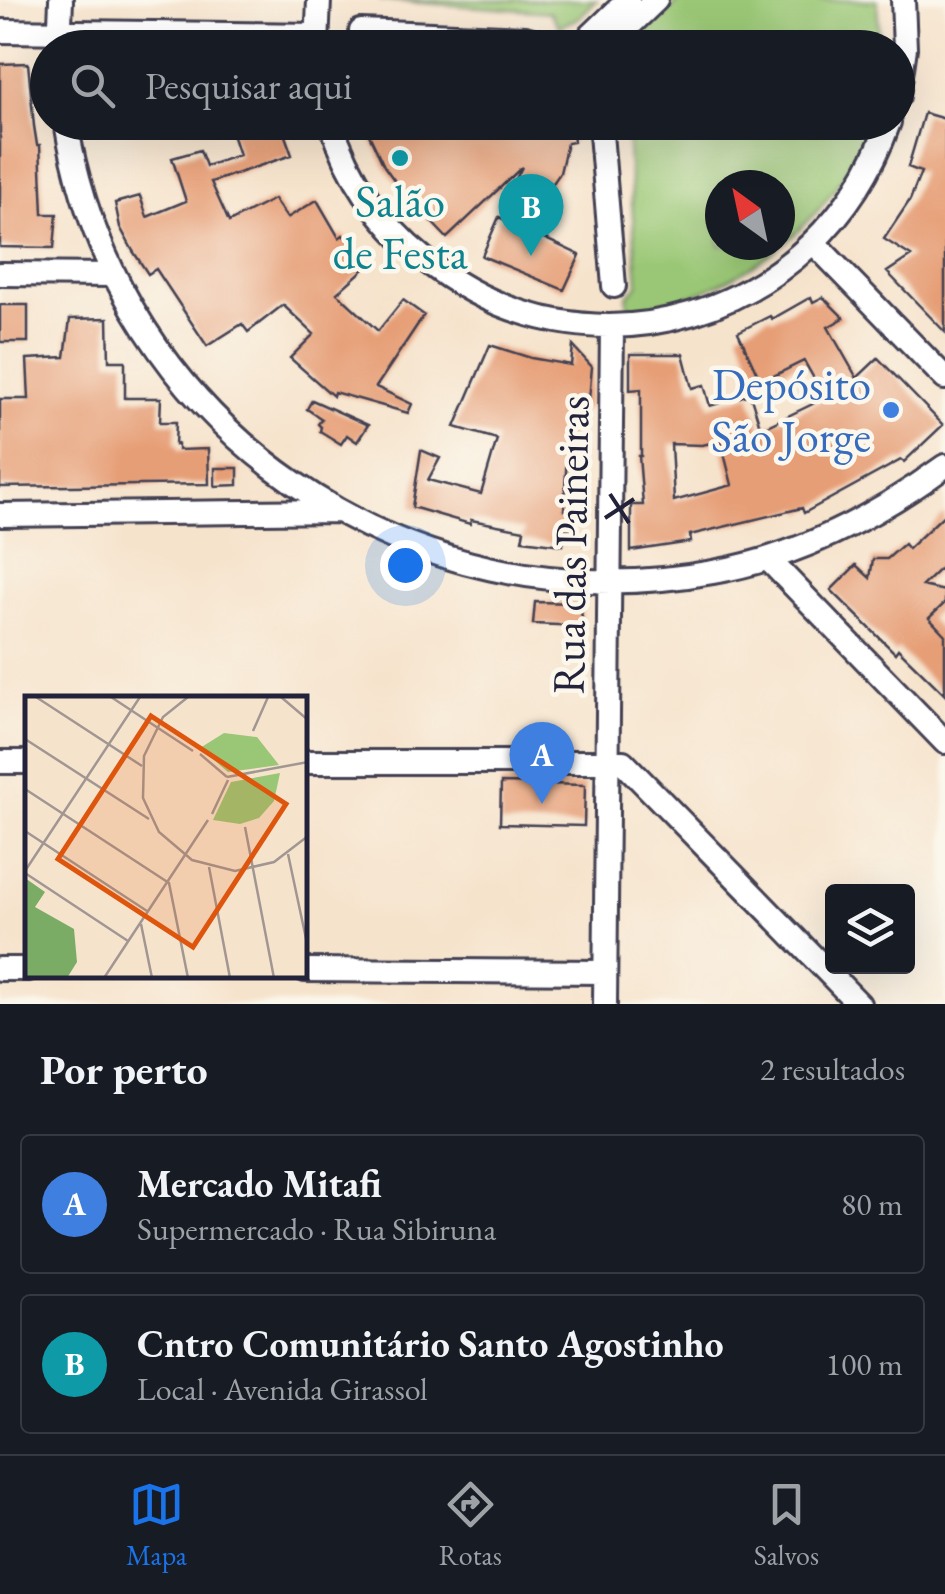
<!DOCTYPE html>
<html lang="pt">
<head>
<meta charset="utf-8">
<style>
	body { margin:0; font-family:"EB Garamond",serif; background:#242831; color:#f1f3f6 }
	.controls { position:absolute; right:30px; bottom:30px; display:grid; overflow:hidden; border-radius:10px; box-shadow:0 10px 40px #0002 }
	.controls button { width:90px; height:90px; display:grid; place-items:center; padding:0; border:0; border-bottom:2px solid #363941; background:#171b24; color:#f1f3f6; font:50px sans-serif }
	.compass { position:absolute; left:705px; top:170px; width:90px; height:90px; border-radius:50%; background:#171b24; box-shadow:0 10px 40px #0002; rotate:327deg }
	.you { position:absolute; left:405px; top:565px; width:35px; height:35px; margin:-25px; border:8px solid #fff; border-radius:50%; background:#1a73e8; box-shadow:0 0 0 15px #1a73e833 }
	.badge { display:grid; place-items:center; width:65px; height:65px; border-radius:50%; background:#1a73e8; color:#fff; font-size:32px; font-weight:700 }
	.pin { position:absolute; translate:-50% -82px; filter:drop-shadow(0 2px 5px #0008) }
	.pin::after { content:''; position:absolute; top:52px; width:35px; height:30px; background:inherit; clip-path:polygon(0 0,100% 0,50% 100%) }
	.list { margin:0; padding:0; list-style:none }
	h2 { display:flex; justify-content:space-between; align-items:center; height:130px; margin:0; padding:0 40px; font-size:42px }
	h2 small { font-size:32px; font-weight:400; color:#9ea1a6 }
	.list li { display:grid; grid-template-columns:65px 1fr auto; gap:30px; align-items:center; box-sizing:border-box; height:140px; margin:0 20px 20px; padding:0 20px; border:2px solid #363941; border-radius:10px }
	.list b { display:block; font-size:38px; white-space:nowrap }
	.list p { margin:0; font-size:32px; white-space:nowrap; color:#9ea1a6 }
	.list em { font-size:32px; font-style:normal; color:#9ea1a6 }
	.icon { flex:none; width:55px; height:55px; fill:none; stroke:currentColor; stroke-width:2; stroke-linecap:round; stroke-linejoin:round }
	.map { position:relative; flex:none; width:945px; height:1004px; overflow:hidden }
	.search { position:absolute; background:#171b24; box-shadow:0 10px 40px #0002; left:30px; right:30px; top:30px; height:110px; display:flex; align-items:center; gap:25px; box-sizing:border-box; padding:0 35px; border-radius:55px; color:#9ea1a6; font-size:38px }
	.sheet { height:450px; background:#171b24 }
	nav { display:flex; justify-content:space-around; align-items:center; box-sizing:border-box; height:140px; border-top:2px solid #363941; background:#171b24; font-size:28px; color:#9ea1a6 }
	nav a { display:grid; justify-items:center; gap:5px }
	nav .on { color:#1a73e8 }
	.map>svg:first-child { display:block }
	.green { fill:#9ac775; stroke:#5e7458; stroke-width:2.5; fill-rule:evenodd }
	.building { fill:#e69e76; fill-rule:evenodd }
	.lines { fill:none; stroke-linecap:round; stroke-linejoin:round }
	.minor-casing { stroke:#423f51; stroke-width:28 }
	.minor { stroke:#fff; stroke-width:22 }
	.ticks { fill:none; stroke:#22223b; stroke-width:4 }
	.culture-dot { fill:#0f9aa8; stroke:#fbf7ec; stroke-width:4 }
	.shop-dot { fill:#3f7fe0; stroke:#fbf7ec; stroke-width:4 }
	.labels { text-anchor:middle; stroke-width:9; stroke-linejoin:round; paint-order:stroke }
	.culture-label { font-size:45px; fill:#0d838f; stroke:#fbf7ec }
	.shop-label { font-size:45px; fill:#366cbe; stroke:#fbf7ec; text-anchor:end }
	.street-label { font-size:45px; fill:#22223b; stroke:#fbf7ec }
	.inset-road { fill:none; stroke:#a19692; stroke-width:2.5 }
	.view { fill:#de560e; fill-opacity:0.15; stroke:#de560e; stroke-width:5 }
	.inset-edge { fill:none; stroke:#22223b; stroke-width:5 }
</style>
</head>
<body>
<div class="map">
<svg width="945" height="1004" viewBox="0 0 945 1004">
	<rect width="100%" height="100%" fill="#fbf7ec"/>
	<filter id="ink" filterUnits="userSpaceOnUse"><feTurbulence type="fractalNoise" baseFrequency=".01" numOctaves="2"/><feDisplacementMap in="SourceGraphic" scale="20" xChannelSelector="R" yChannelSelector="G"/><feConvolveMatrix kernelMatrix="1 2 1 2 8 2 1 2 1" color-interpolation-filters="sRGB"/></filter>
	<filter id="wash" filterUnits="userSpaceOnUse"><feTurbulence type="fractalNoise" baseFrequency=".0048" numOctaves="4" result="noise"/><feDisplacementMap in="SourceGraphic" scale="40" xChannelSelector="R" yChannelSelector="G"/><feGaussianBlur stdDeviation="2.25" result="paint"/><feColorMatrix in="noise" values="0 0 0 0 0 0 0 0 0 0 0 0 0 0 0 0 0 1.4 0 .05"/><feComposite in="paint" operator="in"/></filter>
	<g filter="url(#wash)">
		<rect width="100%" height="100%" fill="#f6e3cc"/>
		<path class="green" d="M 379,0 L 597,0 L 578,18 L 559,27 L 550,12 Z
			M 680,0 L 877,0 L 880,47 L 630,47 Z
			M 626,123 L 626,122 L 869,123 C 830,228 745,287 637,312 L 628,305 L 627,296 L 638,285 ZM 780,185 L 780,245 L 720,245 L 720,185 Z"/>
		<g id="blocks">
			<path class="building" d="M 28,63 L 34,126 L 37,145 L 40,145 L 43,214 L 57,214 L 54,248 L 0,247 L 0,64 Z
				M 924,113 L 945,119 L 945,332 L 887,272 L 911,256 L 884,239 L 910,200 L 921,172 L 908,167 Z
				M 228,122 L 280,122 L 292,155 L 211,182 L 229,222 L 274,199 L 287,218 L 317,200 L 339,238 L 343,235 L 353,246 L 358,257 L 356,259 L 364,269 L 337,293 L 378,331 L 403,300 L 424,315 L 376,387 L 412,404 L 408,413 L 334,392 L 333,396 L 290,358 L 314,334 L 283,305 L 248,332 L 242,324 L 207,346 L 156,269 L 148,274 L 133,251 L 120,227 L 115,203 L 140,196 L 147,217 L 186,201 L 172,158 L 200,150 L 206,166 L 239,155 Z
				M 363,122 L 572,122 L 574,142 L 567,143 L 560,173 L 545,195 L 517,177 L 522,167 L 447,238 L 402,191 L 384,166 Z
				M 499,217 L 580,255 L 564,290 L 482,256 Z
				M 811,297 L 813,302 L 823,297 L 844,318 L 828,327 L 857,378 L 878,358 L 943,425 L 904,462 L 901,460 L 804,513 L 802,508 L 690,535 L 691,542 L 631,551 L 631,505 L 643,505 L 639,456 L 641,456 L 641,389 L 630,390 L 630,354 L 683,354 L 692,388 L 704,385 L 710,406 L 750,394 L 761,429 L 825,398 L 804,361 L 761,382 L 738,332 L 770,316 L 772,319 ZM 721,441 L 732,485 L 674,501 L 671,444 L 702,445 Z
				M 0,305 L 28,305 L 28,342 L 0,342 Z
				M 108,318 L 109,361 L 125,361 L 125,398 L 161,398 L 160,422 L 176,422 L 175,445 L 178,444 L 178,450 L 208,449 L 209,484 L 0,487 L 0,399 L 29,399 L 27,359 L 65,357 L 70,319 Z
				M 490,345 L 531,358 L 571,365 L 573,346 L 592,367 L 588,410 L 574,409 L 567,452 L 564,510 L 575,510 L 572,530 L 564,530 L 563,545 L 522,540 L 524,530 L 471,520 L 470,524 L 412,507 L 421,450 L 440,458 L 428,480 L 481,494 L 497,439 L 455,427 Z
				M 312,400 L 368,425 L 357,442 L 347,435 L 341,444 L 320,431 L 321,427 L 318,424 L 322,419 L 307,409 Z
				M 215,468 L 238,468 L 238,485 L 215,486 Z
				M 945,514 L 945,564 L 922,586 L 945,591 L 945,603 L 929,618 L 945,635 L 945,695 L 898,649 L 895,653 L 831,590 L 856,565 L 870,578 L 873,559 L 887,559 L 904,544 L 908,549 Z
				M 535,602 L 576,603 L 581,610 L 583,626 L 533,624 Z
				M 501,783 L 585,785 L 584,826 L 500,824 Z"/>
		</g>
	</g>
	<g filter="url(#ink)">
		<use href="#blocks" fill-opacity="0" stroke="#423f51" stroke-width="2.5"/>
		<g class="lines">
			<defs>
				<path id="minor" d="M 0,31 L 316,35
					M 361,31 L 525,38 L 561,48
					M 317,46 L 319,0
					M 59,48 L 61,0
					M 578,48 L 628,0
					M 606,48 L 656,0
					M 898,96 L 905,48 L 903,0
					M 66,122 C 116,429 409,628 713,572 C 798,557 875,517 945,466
					M 331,122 C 348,176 380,224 424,259 C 587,391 820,318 889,122
					M 600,122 L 614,286
					M 815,244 L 945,378
					M 0,274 L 114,275
					M 0,515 L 338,511
					M 768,559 L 945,742
					M 0,762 L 28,762
					M 305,762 L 623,762 L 859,1004
					M 0,969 L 28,969
					M 305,970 L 605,972
					M 605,1004 L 612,327"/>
			</defs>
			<use href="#minor" class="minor-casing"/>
			<use href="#minor" class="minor"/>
		</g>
	</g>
	<path class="ticks" d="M 610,494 L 629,523M 605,518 L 634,499"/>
	<circle class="culture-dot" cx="400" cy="158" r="10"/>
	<circle class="shop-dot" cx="891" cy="410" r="10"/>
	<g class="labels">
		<g class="culture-label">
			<text x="400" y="217">Salão<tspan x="400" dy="52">de Festa</tspan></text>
		</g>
		<g class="shop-label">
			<text x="871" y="400">Depósito<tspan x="871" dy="52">São Jorge</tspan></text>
		</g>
		<g class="street-label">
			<text transform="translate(570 545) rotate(-89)" y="16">Rua das Paineiras</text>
		</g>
	</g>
	<g transform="translate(25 696)">
		<rect width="282" height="282" fill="#f6e3cc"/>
		<path d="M 199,37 L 232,41 L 254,69 L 203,76 L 175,52 ZM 255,77 L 249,105 L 234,122 L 215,128 L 188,124 L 206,86 Z" fill="#9ac775"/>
		<path d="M 0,182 L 20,196 L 10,211 L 49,233 L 52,266 L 42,282 L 0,282 Z" fill="#7bac66"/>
		<path class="inset-road" d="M 11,1 L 117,70M 86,1 L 168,55M 163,1 L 138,21 L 119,60 L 118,102 L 134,136 L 167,164 L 210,175 L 249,166 L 283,140M 256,1 L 283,24M 228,35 L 243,1M 0,43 L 124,123M 175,58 L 202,81M 202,81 L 283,66M 0,93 L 144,187 L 163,282M 187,118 L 203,84M 220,131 L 249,282M 0,135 L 122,215M 263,158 L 283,252M 184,171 L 205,282M 0,175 L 115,1M 0,177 L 103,245M 116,228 L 127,282M 79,282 L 183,124"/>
		<path class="view" d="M 126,20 L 261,108 L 168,251 L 33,163 Z"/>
		<rect width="282" height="282" class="inset-edge"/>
	</g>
</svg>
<div class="controls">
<button><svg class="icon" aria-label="layers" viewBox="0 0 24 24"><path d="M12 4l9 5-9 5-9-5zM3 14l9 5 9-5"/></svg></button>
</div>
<svg class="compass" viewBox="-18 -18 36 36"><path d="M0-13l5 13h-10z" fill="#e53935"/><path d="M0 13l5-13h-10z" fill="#9ea1a6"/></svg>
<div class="you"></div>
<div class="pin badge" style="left:542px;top:804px;background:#3f7fe0">A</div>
<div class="pin badge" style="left:531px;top:256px;background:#0f9aa8">B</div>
<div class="search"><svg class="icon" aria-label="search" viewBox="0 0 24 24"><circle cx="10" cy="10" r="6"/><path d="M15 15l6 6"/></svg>Pesquisar aqui</div>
</div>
<section class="sheet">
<h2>Por perto<small>2 resultados</small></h2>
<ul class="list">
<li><span class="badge" style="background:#3f7fe0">A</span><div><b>Mercado Mitafi</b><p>Supermercado · Rua Sibiruna</p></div><em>80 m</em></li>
<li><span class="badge" style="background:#0f9aa8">B</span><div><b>Cntro Comunitário Santo Agostinho</b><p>Local · Avenida Girassol</p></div><em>100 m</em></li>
</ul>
</section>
<nav>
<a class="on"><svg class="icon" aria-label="map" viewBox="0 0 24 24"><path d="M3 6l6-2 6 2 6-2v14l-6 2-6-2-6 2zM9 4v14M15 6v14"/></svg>Mapa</a>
<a><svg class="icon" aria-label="directions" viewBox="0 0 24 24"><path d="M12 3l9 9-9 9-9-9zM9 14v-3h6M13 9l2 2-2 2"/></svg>Rotas</a>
<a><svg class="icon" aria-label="saved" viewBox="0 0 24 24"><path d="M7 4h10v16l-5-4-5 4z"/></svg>Salvos</a>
</nav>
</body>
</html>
